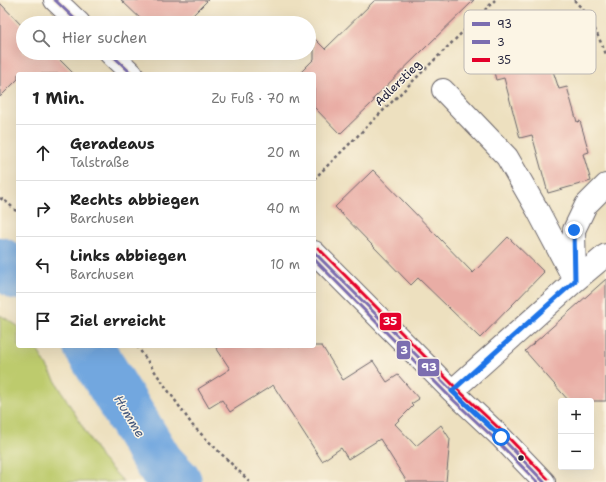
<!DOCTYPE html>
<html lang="de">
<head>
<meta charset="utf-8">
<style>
	body { margin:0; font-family:"Shantell Sans",sans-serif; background:#f6f6f6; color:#222 }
	.controls { position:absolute; right:12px; bottom:12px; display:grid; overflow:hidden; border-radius:4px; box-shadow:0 4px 16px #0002 }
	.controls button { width:36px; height:36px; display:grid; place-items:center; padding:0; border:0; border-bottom:1px solid #e0e0e0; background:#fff; color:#222; font:20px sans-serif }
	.stop { position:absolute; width:12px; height:12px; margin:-9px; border:3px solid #1a73e8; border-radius:50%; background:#fff }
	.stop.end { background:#1a73e8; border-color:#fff; box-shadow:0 1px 4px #0008 }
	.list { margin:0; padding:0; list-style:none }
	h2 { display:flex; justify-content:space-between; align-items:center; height:52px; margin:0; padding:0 16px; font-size:17px }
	h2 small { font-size:13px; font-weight:400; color:#767676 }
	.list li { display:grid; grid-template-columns:26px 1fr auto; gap:12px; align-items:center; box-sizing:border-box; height:56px; padding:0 16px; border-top:1px solid #e0e0e0 }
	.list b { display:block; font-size:15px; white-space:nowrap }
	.list p { margin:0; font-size:13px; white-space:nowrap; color:#767676 }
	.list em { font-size:13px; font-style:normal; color:#767676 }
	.icon { flex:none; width:22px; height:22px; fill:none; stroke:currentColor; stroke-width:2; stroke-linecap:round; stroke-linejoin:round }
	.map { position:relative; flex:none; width:606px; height:482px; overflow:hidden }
	.search { position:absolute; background:#fff; box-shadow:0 4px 16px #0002; left:16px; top:16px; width:300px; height:44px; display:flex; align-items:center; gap:10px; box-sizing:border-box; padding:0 14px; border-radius:22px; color:#767676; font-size:15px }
	.panel { position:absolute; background:#fff; box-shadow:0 4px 16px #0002; left:16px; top:72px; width:300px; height:276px; border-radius:4px }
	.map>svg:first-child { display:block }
	.green { fill:#bdcb6d; stroke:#707654 }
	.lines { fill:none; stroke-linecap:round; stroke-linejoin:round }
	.river { stroke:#72a7df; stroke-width:50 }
	.building { fill:#e9ada5 }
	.minor-casing { stroke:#696469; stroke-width:24 }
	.path { stroke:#696469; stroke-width:2.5; stroke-dasharray:3 3; stroke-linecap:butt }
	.minor { stroke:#fff; stroke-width:22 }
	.bus-1-casing { stroke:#fcf5e5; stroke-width:6 }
	.bus-2-casing { stroke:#fcf5e5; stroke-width:6 }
	.bus-3-casing { stroke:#fcf5e5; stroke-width:6 }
	.bus-1 { stroke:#7c6eb0; stroke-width:3 }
	.bus-2 { stroke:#7c6eb0; stroke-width:3 }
	.bus-3 { stroke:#e4002b; stroke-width:3 }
	.route { stroke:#1a73e8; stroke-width:5 }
	.bus-dot { fill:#22223b; stroke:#fcf5e5; stroke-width:1.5 }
	.labels { text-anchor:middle; stroke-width:3; stroke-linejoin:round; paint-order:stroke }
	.street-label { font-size:12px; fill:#22223b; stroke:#fcf5e5 }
	.water-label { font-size:13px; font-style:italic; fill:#42577d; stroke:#fcf5e5 }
	.key { fill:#fcf5e5; stroke:#bbb6b2; stroke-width:1 }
	.key-label { font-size:11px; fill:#22223b }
	.line-badge { stroke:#fcf5e5; stroke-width:1.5 }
	.badge-label { font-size:11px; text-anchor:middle; font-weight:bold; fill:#fff }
</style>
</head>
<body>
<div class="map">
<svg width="606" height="482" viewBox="0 0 606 482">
	<rect width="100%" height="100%" fill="#fcf5e5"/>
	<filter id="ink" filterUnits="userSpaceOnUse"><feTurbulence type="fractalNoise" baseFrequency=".025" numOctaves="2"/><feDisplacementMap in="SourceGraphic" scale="8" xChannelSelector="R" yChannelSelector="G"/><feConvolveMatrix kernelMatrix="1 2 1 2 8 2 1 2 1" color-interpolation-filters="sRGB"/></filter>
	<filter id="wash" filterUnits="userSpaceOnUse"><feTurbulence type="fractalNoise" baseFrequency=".012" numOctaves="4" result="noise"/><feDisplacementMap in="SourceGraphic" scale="16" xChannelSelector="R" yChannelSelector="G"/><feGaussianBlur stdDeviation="0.9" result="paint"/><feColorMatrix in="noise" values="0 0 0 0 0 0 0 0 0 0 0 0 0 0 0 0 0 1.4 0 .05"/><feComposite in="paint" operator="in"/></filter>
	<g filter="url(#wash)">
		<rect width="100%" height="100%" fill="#ede0bf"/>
		<path class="green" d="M 0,315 L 18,326 L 18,346 L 35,346 L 101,458 L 124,482 L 0,482 Z"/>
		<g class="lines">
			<path class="river" d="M 0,262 L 18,275
				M 88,346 L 159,463 L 177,482"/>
		</g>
		<g id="blocks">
			<path class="building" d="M 121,0 L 208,0 L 185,23 L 145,23 Z
				M 375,0 L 474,0 L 373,99 L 374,101 L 340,134 L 314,107 L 314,74 L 299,74 L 314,59 L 314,38 L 325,49 Z
				M 0,3 L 23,27 L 23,53 L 53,53 L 74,74 L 18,74 L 18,79 L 0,97 Z
				M 531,42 L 538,68 L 551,65 L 559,89 L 567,87 L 577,122 L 580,121 L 589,152 L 583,154 L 591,181 L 548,193 L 532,135 L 520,138 L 504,78 L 496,80 L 489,53 Z
				M 373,170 L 473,273 L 508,237 L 544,272 L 480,338 L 418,278 L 411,285 L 335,207 Z
				M 606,279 L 606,401 L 569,401 L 525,351 Z
				M 215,346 L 322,346 L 343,380 L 373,361 L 387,382 L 398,375 L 419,399 L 411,404 L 413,406 L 395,424 L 416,446 L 441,425 L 450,439 L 446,482 L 407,482 L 380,439 L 348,459 L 341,448 L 322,461 L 273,385 L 230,412 L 222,400 L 209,408 L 198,389 L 230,369 Z"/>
		</g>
	</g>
	<g filter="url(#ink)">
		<use href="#blocks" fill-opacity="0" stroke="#696469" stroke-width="1"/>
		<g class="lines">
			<defs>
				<path id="minor" d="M 55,0 L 79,23
					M 110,53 L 132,74
					M 443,90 L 507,157 L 538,211 L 575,281
					M 314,252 L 452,391 L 501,437 L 544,482
					M 575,276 L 574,230 L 586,205 L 606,185
					M 452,391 L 575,281 L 606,255"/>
			</defs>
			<use href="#minor" class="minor-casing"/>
			<path class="path" d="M 574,0 L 589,16 L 606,54
				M 314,179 L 495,0
				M 0,198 L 8,203 L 18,213
				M 137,346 L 193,426 L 250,482"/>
			<use href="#minor" class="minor"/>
			<defs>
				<path id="bus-1" d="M 55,0 L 79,23
					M 110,53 L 132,74
					M 314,252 L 452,391 L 501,437 L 544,482"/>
				<path id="bus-2" d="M 314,259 L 448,395 L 497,441 L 537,482"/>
				<path id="bus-3" d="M 318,248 L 455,387 L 505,434 L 548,479"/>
			</defs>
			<use href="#bus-1" class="bus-1-casing"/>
			<use href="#bus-2" class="bus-2-casing"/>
			<use href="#bus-3" class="bus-3-casing"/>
			<use href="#bus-1" class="bus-1"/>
			<use href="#bus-2" class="bus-2"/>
			<use href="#bus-3" class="bus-3"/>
		</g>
	</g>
	<g class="lines" filter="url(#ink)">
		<path class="route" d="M 501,437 L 452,391 L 575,281 L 574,230"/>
	</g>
	<circle class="bus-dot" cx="521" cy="458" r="3.5"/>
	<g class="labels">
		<g class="street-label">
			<text transform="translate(398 83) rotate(-45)" y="4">Adlerstieg</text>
		</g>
		<g class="water-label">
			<text transform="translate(130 416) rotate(59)" y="5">Humme</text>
		</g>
	</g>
	<rect x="464" y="10" width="132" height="64" rx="6" class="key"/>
	<rect x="472" y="22" width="18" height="4" fill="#7c6eb0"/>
	<rect x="472" y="40" width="18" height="4" fill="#7c6eb0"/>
	<rect x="472" y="58" width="18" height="4" fill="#e4002b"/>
	<g class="key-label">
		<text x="497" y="28">93</text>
		<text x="497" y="46">3</text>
		<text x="497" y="64">35</text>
	</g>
	<g class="line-badge">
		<rect x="379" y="312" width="23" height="19" rx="4" fill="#e4002b"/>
		<rect x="396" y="340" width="15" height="20" rx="4" fill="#7c6eb0"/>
		<rect x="417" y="358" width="23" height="19" rx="4" fill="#7c6eb0"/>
	</g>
	<g class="badge-label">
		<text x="390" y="325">35</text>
		<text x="404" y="354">3</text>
		<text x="429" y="371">93</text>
	</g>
</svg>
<div class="controls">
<button>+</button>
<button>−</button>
</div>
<div class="stop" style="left:501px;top:437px"></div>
<div class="stop end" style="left:574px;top:230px"></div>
<div class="search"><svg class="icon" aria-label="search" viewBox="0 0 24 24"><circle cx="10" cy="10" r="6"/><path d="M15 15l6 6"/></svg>Hier suchen</div>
<section class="panel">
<h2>1 Min.<small>Zu Fuß · 70 m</small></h2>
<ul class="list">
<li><svg class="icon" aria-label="ahead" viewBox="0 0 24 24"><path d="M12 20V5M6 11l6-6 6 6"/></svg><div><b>Geradeaus</b><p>Talstraße</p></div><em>20 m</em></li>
<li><svg class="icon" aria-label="right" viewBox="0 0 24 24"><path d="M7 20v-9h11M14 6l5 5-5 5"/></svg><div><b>Rechts abbiegen</b><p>Barchusen</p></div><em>40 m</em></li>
<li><svg class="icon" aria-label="left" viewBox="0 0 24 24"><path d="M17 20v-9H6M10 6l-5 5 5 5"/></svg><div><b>Links abbiegen</b><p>Barchusen</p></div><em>10 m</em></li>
<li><svg class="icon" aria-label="arrive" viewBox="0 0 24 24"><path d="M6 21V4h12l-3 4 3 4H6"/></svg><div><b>Ziel erreicht</b></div></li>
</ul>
</section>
</div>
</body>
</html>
